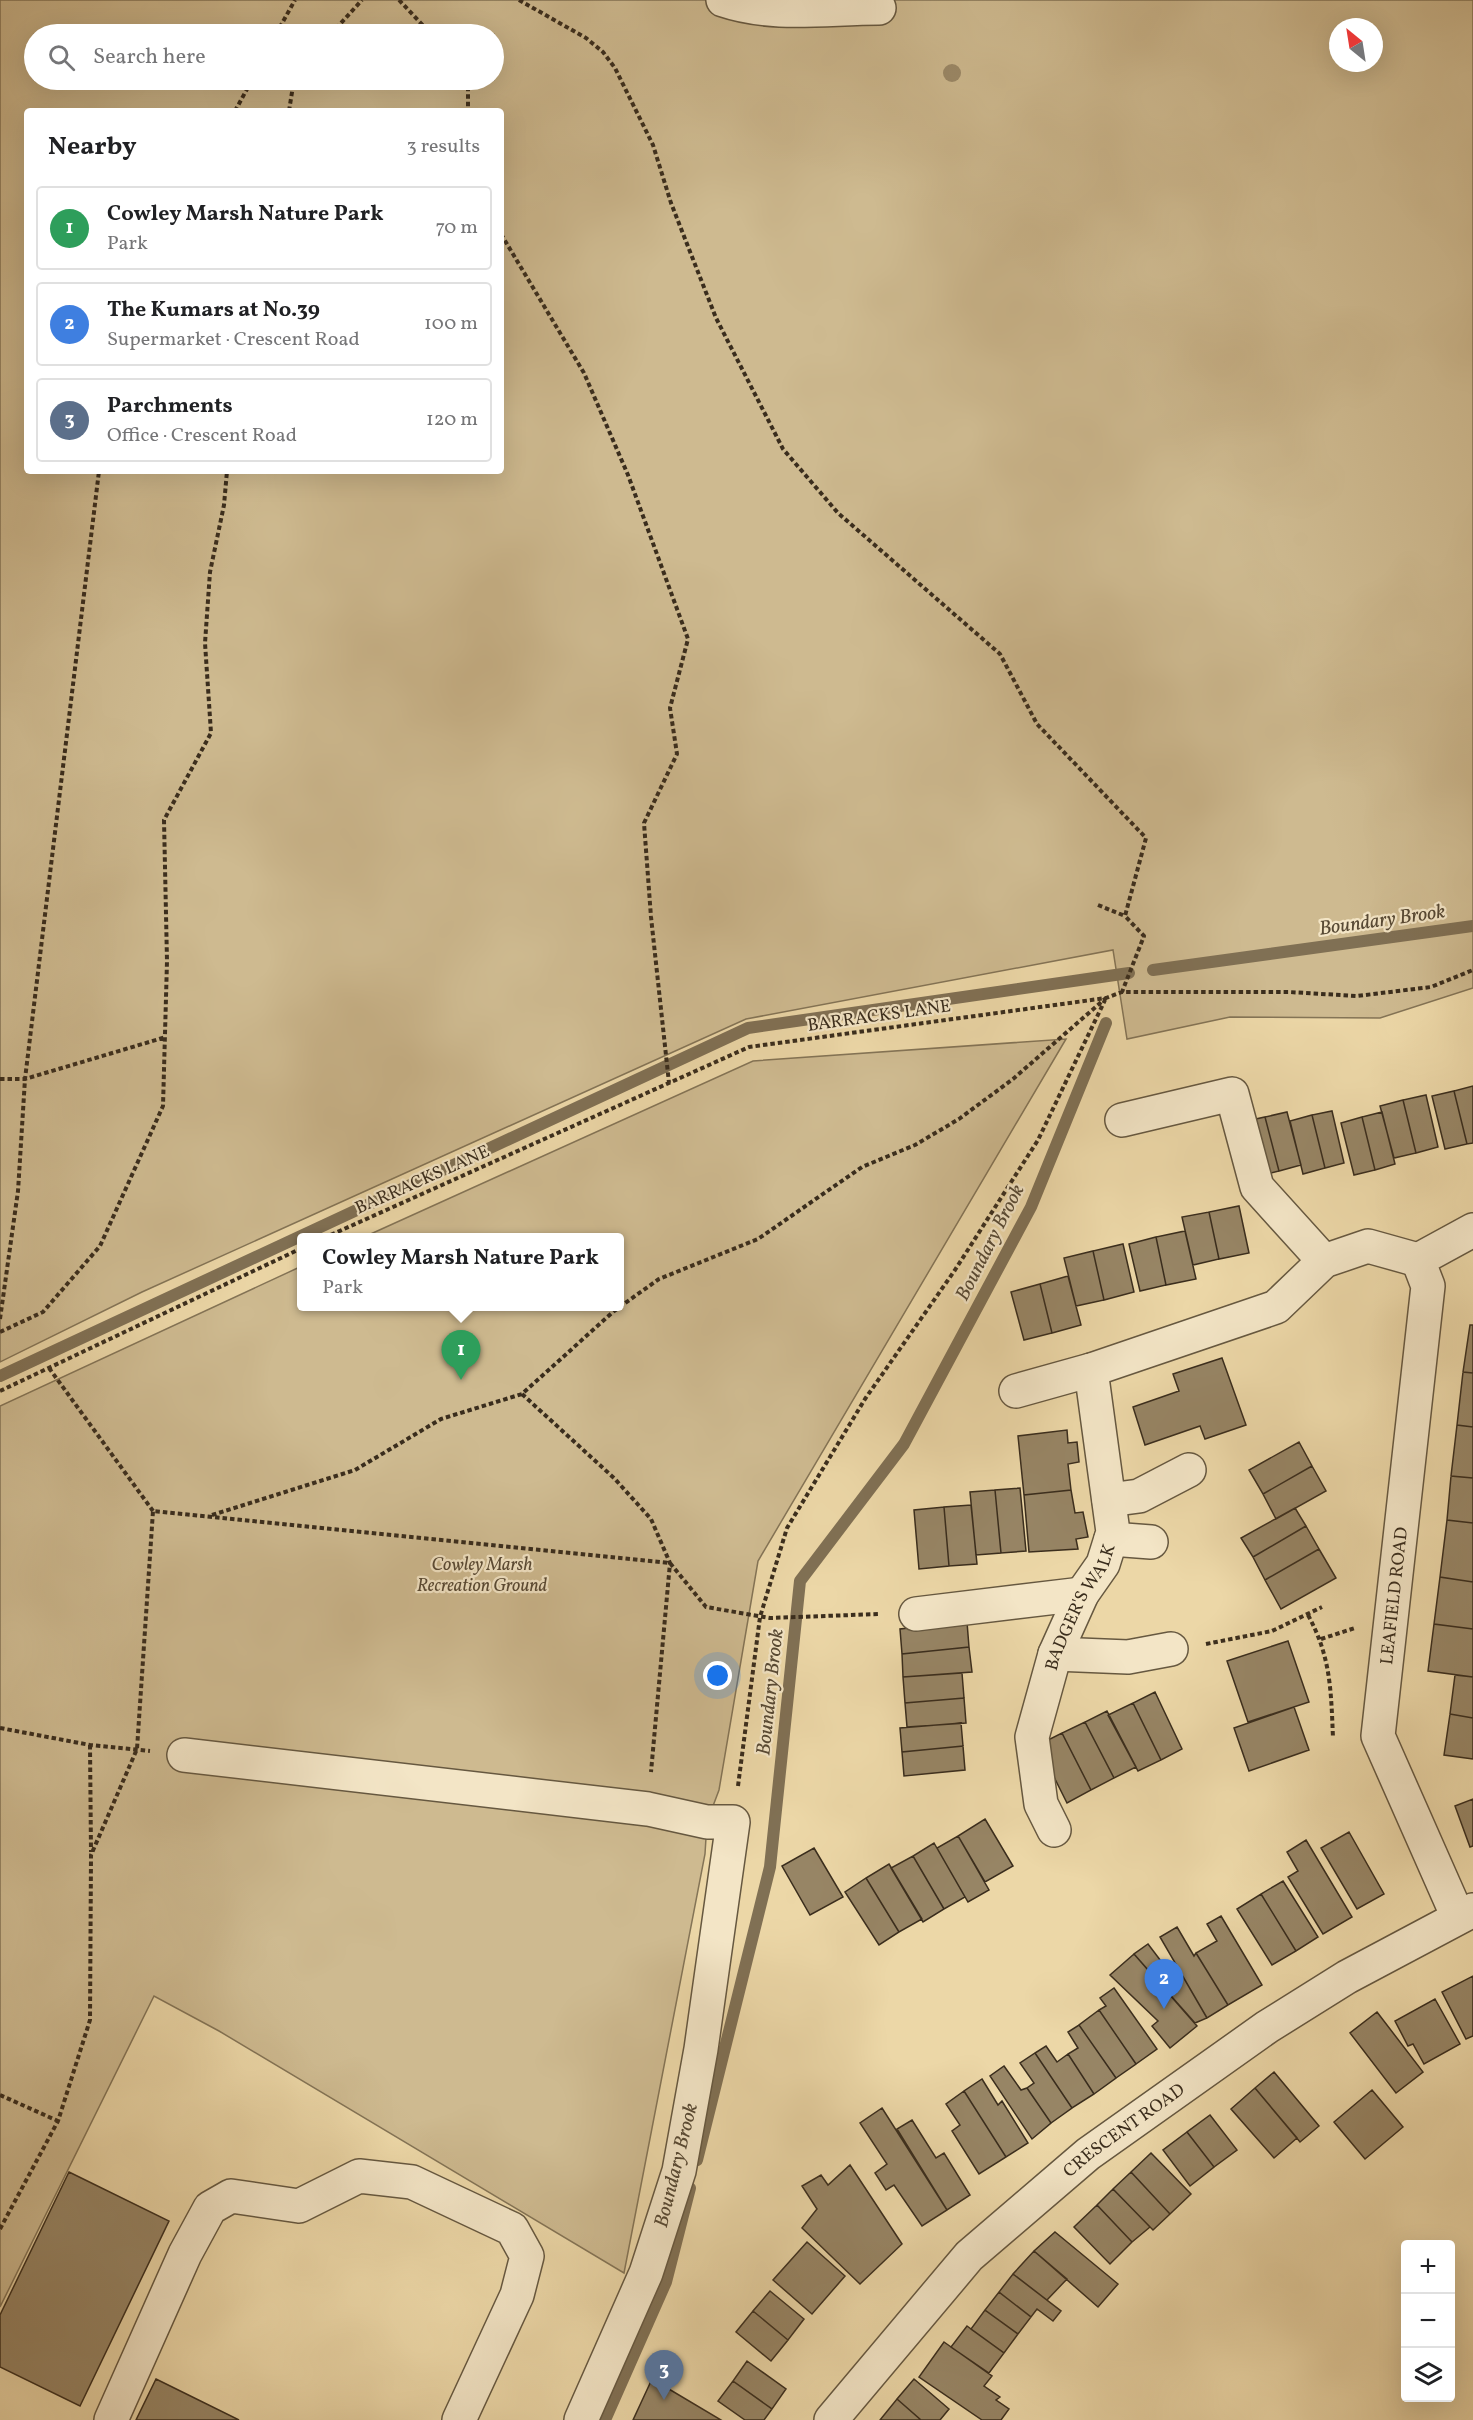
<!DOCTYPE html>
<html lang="en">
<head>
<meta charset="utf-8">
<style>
	body { margin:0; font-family:Vollkorn,serif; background:#f2f2f2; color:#202124 }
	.controls { position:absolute; right:18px; bottom:18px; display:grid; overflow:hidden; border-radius:6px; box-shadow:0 6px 24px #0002 }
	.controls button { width:54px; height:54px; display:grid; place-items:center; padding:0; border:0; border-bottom:2px solid #e0e0e0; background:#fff; color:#202124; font:30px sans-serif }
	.compass { position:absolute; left:1329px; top:18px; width:54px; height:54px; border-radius:50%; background:#fff; box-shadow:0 6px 24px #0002; rotate:330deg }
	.you { position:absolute; left:718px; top:1676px; width:21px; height:21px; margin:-15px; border:4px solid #fff; border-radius:50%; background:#1a73e8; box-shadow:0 0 0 9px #1a73e833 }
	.badge { display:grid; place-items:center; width:39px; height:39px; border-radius:50%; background:#8f2418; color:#fff; font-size:20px; font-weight:700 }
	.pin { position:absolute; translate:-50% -50px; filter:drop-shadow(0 2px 3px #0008) }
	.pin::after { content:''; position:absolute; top:32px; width:21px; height:18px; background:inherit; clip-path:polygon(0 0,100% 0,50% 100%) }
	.popup { position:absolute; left:297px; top:1233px; width:327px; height:78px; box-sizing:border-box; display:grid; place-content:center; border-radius:6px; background:#fff; filter:drop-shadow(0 2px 4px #0005); font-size:20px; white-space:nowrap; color:#757577 }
	.popup b { font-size:22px; color:#202124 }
	.popup::after { content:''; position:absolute; left:50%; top:100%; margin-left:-12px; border:12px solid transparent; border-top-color:#fff }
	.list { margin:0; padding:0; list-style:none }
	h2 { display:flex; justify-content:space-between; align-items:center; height:78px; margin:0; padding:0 24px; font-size:26px }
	h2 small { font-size:20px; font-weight:400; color:#757577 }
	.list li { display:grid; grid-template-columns:39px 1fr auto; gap:18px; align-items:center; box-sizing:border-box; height:84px; margin:0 12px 12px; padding:0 12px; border:2px solid #e0e0e0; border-radius:6px }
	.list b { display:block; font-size:22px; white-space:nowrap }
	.list p { margin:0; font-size:20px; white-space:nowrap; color:#757577 }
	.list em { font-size:20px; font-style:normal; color:#757577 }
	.icon { flex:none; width:33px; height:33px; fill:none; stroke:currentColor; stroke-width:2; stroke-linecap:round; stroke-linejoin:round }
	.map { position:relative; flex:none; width:1473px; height:2420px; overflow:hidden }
	.search { position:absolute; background:#fff; box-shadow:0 6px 24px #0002; left:24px; top:24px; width:480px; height:66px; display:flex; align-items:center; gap:15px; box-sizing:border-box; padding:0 21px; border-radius:33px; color:#757577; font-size:22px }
	.panel { position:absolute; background:#fff; box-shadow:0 6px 24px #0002; left:24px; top:108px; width:480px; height:366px; border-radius:6px }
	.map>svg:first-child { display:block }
	.green { fill:#ceba90; stroke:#847456; stroke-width:1.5; fill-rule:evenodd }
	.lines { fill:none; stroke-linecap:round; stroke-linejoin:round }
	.stream { stroke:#807054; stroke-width:12 }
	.building { fill:#978565; stroke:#3a2d1d; stroke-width:1.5 }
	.minor-casing { stroke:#665840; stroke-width:36 }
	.path { stroke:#3a2d1d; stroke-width:4; stroke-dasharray:4.5 3; stroke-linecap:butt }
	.minor { stroke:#f3e5c6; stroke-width:33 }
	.tree { fill:#9b8968 }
	.labels { text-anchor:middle; stroke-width:4.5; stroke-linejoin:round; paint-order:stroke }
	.street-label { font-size:18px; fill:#3a2d1d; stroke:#f3e5c6 }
	.park-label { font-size:18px; font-style:italic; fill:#584934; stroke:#f3e5c6 }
	.water-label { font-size:20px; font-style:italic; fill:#574934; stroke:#f3e5c6 }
</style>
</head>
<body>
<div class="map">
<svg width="1473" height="2420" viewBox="0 0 1473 2420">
	<rect width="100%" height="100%" fill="#ecd7a7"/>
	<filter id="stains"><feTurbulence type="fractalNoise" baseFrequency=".00333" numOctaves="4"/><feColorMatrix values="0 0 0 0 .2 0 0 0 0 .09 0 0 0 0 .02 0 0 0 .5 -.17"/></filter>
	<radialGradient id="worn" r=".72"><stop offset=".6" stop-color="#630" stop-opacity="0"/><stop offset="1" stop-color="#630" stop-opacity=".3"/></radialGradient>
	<path class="green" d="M 0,0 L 1473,0 L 1473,988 L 1380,1018 L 1230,1017 L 1127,1039 L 1113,950 L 746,1019 L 142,1292 L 0,1362 ZM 1338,27 L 1374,27 L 1374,63 L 1338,63 ZM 34,34 L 494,34 L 494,80 L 34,80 ZM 27,111 L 501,111 L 501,471 L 27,471 Z
		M 1066,1039 L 758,1561 L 719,1790 L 707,1822 L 705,1854 L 624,2273 L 219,2031 L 154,1996 L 0,2307 L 0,1406 L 302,1266 L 302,1306 L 620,1306 L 620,1238 L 364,1237 L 753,1061 Z"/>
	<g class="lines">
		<path class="stream" d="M 1153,970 L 1473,926
			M 0,1376 L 748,1028 L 1129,973
			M 697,2160 L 770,1867 L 800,1581 L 904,1444 L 1031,1207 L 1106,1023
			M 605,2420 L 666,2282 L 690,2188"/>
	</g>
	<path class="building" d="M 1473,1086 L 1473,1143 L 1467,1144 L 1454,1091 Z
		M 1454,1091 L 1467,1144 L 1445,1149 L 1432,1096 Z
		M 1426,1095 L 1438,1147 L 1416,1153 L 1403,1100 Z
		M 1403,1100 L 1416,1153 L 1394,1158 L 1380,1106 Z
		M 1332,1111 L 1344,1163 L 1325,1168 L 1312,1115 Z
		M 1287,1112 L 1301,1165 L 1279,1171 L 1265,1117 Z
		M 1382,1112 L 1395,1164 L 1375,1170 L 1362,1117 Z
		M 1312,1115 L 1325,1168 L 1303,1174 L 1290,1121 Z
		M 1265,1117 L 1279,1171 L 1255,1177 L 1242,1122 Z
		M 1362,1117 L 1375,1170 L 1354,1175 L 1341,1123 Z
		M 1239,1206 L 1249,1253 L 1219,1259 L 1209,1212 Z
		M 1209,1212 L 1219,1259 L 1193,1265 L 1182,1217 Z
		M 1185,1231 L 1196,1279 L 1166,1285 L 1156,1237 Z
		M 1156,1237 L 1166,1285 L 1140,1291 L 1129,1244 Z
		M 1123,1244 L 1134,1292 L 1104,1300 L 1093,1251 Z
		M 1093,1251 L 1104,1300 L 1076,1306 L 1064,1258 Z
		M 1068,1276 L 1081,1325 L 1052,1333 L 1040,1284 Z
		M 1040,1284 L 1052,1333 L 1024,1340 L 1011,1292 Z
		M 1470,1325 L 1473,1325 L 1473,1373 L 1463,1372 Z
		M 1222,1358 L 1246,1425 L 1205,1439 L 1200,1426 L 1145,1445 L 1133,1407 L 1179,1391 L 1173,1374 Z
		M 1463,1372 L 1473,1373 L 1473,1427 L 1457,1425 Z
		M 1457,1425 L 1473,1427 L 1473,1478 L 1451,1476 Z
		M 1067,1430 L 1068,1443 L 1077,1442 L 1079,1462 L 1068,1464 L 1071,1490 L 1024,1495 L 1018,1436 Z
		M 1299,1442 L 1312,1466 L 1263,1494 L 1249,1470 Z
		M 1312,1466 L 1326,1491 L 1276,1519 L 1263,1494 Z
		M 1451,1476 L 1473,1478 L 1473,1523 L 1447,1520 Z
		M 1020,1488 L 1026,1551 L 1001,1553 L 995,1490 Z
		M 995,1490 L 1001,1553 L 976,1555 L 970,1492 Z
		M 1071,1490 L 1075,1513 L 1083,1512 L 1088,1537 L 1076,1539 L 1078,1549 L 1029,1552 L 1024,1495 Z
		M 971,1505 L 977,1564 L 949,1566 L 944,1507 Z
		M 944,1507 L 949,1566 L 919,1569 L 914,1510 Z
		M 1295,1508 L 1306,1526 L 1253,1557 L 1241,1538 Z
		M 1447,1520 L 1473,1523 L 1473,1582 L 1440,1577 Z
		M 1306,1526 L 1319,1549 L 1265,1580 L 1253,1557 Z
		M 1319,1549 L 1336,1578 L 1281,1609 L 1265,1580 Z
		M 1440,1577 L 1473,1582 L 1473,1629 L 1434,1624 Z
		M 967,1622 L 969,1647 L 902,1654 L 900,1629 Z
		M 1434,1624 L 1473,1629 L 1473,1677 L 1428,1671 Z
		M 1288,1641 L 1309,1702 L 1248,1722 L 1227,1661 Z
		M 969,1647 L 972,1672 L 903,1677 L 902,1654 Z
		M 962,1673 L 964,1698 L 905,1703 L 903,1677 Z
		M 1455,1675 L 1473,1677 L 1473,1718 L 1450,1714 Z
		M 1155,1692 L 1182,1749 L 1161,1760 L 1133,1703 Z
		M 964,1698 L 966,1723 L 907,1727 L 905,1703 Z
		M 1133,1703 L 1161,1760 L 1138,1771 L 1108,1715 Z
		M 1294,1707 L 1309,1750 L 1249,1771 L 1234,1728 Z
		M 1107,1711 L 1136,1767 L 1114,1778 L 1085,1722 Z
		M 1450,1714 L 1473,1718 L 1473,1759 L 1444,1755 Z
		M 1085,1722 L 1114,1778 L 1091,1790 L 1062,1733 Z
		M 961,1723 L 963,1746 L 902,1752 L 900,1728 Z
		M 1062,1733 L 1091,1790 L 1067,1803 L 1038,1745 Z
		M 963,1746 L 965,1770 L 904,1776 L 902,1752 Z
		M 1473,1799 L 1473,1846 L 1470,1847 L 1455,1806 Z
		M 985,1819 L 1013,1866 L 985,1882 L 958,1836 Z
		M 1349,1832 L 1384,1894 L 1357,1909 L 1321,1848 Z
		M 958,1836 L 989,1890 L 968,1902 L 937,1848 Z
		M 1306,1840 L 1352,1917 L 1323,1934 L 1288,1877 L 1298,1871 L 1287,1852 Z
		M 934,1843 L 965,1897 L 944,1909 L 913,1856 Z
		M 814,1848 L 843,1897 L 810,1915 L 782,1866 Z
		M 913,1856 L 944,1909 L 923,1922 L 891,1868 Z
		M 889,1864 L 922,1919 L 899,1932 L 866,1878 Z
		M 866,1878 L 899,1932 L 879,1945 L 845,1892 Z
		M 1283,1881 L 1318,1937 L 1296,1951 L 1261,1894 Z
		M 1261,1894 L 1296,1951 L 1272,1965 L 1237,1909 Z
		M 1221,1916 L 1262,1985 L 1228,2005 L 1196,1953 L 1217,1941 L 1207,1924 Z
		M 1177,1927 L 1194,1956 L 1196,1953 L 1228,2005 L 1207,2018 L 1160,1937 Z
		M 1148,1944 L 1170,1973 L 1178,1968 L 1207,2018 L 1195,2023 L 1134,1954 Z
		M 1134,1954 L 1197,2026 L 1170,2048 L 1152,2026 L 1158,2021 L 1110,1975 Z
		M 1473,1976 L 1473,2036 L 1466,2039 L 1442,1992 Z
		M 1114,1988 L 1157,2049 L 1136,2064 L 1099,2010 L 1106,2006 L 1100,1998 Z
		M 1435,1999 L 1460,2044 L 1424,2064 L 1413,2044 L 1408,2046 L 1395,2021 Z
		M 1099,2010 L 1136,2064 L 1116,2078 L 1079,2025 Z
		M 1377,2012 L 1423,2072 L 1396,2093 L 1350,2033 Z
		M 1079,2025 L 1116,2078 L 1094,2094 L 1068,2054 L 1078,2048 L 1068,2032 Z
		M 1046,2046 L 1057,2062 L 1068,2054 L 1094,2094 L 1072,2108 L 1035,2053 Z
		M 1035,2053 L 1072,2108 L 1051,2123 L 1027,2088 L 1034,2083 L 1020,2063 Z
		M 1004,2066 L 1021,2090 L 1027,2088 L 1051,2123 L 1032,2139 L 990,2076 Z
		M 1274,2072 L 1319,2126 L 1300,2142 L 1255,2088 Z
		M 982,2079 L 998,2105 L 1002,2101 L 1028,2143 L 1006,2157 L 964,2091 Z
		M 1255,2088 L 1297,2138 L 1274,2158 L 1231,2109 Z
		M 1372,2090 L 1403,2127 L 1365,2159 L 1334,2122 Z
		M 964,2091 L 1006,2157 L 979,2174 L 952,2131 L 960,2125 L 946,2104 Z
		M 882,2108 L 947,2210 L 922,2226 L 894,2185 L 886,2190 L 875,2173 L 887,2164 L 860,2123 Z
		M 1210,2115 L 1237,2150 L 1214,2167 L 1187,2132 Z
		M 912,2120 L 936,2158 L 944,2153 L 970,2195 L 947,2210 L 897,2129 Z
		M 1187,2132 L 1214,2167 L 1190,2186 L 1163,2150 Z
		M 1151,2153 L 1191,2194 L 1170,2214 L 1131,2172 Z
		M 850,2165 L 902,2244 L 860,2284 L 802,2228 L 817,2209 L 802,2186 L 821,2175 L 828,2185 Z
		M 69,2172 L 169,2221 L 80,2406 L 0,2367 L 0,2315 Z
		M 1131,2172 L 1170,2214 L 1153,2230 L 1113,2189 Z
		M 1113,2189 L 1150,2227 L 1132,2242 L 1097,2205 Z
		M 1097,2205 L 1132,2242 L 1110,2264 L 1074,2227 Z
		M 1055,2232 L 1118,2284 L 1098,2307 L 1034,2251 Z
		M 807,2242 L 845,2276 L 812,2314 L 773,2280 Z
		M 1034,2251 L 1067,2279 L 1047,2300 L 1013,2274 Z
		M 1013,2274 L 1061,2311 L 1053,2321 L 1037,2309 L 1031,2317 L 999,2292 Z
		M 770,2291 L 804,2319 L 788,2340 L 753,2311 Z
		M 999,2292 L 1031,2317 L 1018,2334 L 985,2310 Z
		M 985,2310 L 1018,2334 L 1004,2353 L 971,2329 Z
		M 753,2311 L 788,2340 L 771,2361 L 736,2332 Z
		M 967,2326 L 1004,2353 L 989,2373 L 951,2347 Z
		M 944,2342 L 992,2376 L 984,2386 L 1000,2397 L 996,2400 L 1009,2409 L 1001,2420 L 982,2420 L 919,2377 Z
		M 747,2361 L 786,2389 L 772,2409 L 733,2381 Z
		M 156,2379 L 239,2420 L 136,2420 Z
		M 652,2379 L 721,2420 L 633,2420 Z
		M 914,2379 L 949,2409 L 940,2420 L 921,2420 L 897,2399 Z
		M 733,2381 L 772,2409 L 764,2420 L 745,2420 L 718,2401 Z
		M 897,2399 L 921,2420 L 880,2420 Z"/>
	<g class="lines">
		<defs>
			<g id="minor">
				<path d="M 723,0 C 773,17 826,8 879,8"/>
				<path d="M 1122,1120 L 1232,1094 L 1257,1187 L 1324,1261"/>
				<path d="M 1016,1391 L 1091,1370 L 1276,1307 L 1324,1261 L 1368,1246 L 1418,1260"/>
				<path d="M 1109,1500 L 1139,1496 L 1189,1470"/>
				<path d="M 1111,1539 L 1151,1542"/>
				<path d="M 916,1614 L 1082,1594"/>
				<path d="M 1055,1654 L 1128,1657 L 1171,1649"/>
				<path d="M 184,1755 L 648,1809 L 707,1822 L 733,1822 L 701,2049 L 679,2171 L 646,2273 L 581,2420"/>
				<path id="s1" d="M 1054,1830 L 1041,1804 L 1032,1737 L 1055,1654 L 1082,1594 L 1103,1564 L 1113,1532 L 1091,1370"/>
				<path id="s2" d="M 1458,1917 L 1378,1736 L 1428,1286 L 1418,1260 L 1473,1230"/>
				<path d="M 111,2420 L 185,2254 L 210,2208 L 231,2196 L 299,2206 L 359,2176 L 412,2182 L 512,2229 L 527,2256 L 517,2295 L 459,2420"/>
				<path id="s3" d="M 831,2420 L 969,2256 L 1088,2154 L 1267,2027 L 1347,1977 L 1473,1910"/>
			</g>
		</defs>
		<use href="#minor" class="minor-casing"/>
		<path class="path" d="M 399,0 L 431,34
			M 519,0 L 586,38 L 603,52 L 615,68 L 653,145 L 671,203 L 716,318 L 783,449 L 838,513 L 1000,654 L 1037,724 L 1146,838 L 1125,916 L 1144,936 L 1122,992
			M 276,34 L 295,0
			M 331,34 L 362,0
			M 466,80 L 468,82 L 468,111
			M 235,111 L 252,80
			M 289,111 L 293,86 L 298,80
			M 501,234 L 584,373 L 628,475 L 688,639 L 670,708 L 677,754 L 644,823 L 651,917 L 669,1083
			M 1098,905 L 1125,916
			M 0,1079 L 25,1079 L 166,1037
			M 324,1238 L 749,1047 L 1106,998 L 1122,992 L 1289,992 L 1357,996 L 1431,987 L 1473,970
			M 0,1319 L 18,1191 L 25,1079 L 99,471
			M 0,1332 L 43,1312 L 100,1246 L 163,1106 L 167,961 L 164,820 L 211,733 L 205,643 L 210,572 L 224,505 L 227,471
			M 49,1368 L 153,1511
			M 0,1391 L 302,1248
			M 522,1394 L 614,1478 L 651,1519 L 670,1563 L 651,1772
			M 212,1515 L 355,1470 L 441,1419 L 522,1394 L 614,1311 L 659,1279 L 758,1239 L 862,1167 L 915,1145 L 959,1119 L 1013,1079 L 1106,998
			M 1308,1615 C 1331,1657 1331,1691 1333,1738
			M 1321,1639 L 1355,1628
			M 1206,1644 L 1272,1631 L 1322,1607
			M 0,1728 L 90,1745 L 150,1751
			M 90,1745 L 91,1852
			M 738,1786 L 760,1617 L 787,1528 L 865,1399 L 955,1270 L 1038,1140 L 1105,1000
			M 0,2095 L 58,2121
			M 0,2229 L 58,2121 L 90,2020 L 91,1855 L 137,1749 L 153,1511 L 670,1563 L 706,1607 L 770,1618 L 879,1614"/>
		<use href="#minor" class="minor"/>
	</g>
	<circle class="tree" cx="952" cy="73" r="9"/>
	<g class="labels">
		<g class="street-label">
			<text transform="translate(879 1015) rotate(-8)" y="6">BARRACKS LANE</text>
			<text transform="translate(422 1179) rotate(-24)" y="6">BARRACKS LANE</text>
			<text dy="6" stroke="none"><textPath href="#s2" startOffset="339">LEAFIELD ROAD</textPath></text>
			<text dy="6" stroke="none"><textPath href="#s1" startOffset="236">BADGER'S WALK</textPath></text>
			<text dy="6" stroke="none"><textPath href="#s3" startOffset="414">CRESCENT ROAD</textPath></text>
		</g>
		<g class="park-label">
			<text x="482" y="1570">Cowley Marsh<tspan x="482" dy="21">Recreation Ground</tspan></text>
		</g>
		<g class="water-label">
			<text transform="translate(1382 919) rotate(-8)" y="7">Boundary Brook</text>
			<text transform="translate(989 1242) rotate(-63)" y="7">Boundary Brook</text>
			<text transform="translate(769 1692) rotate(-84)" y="7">Boundary Brook</text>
			<text transform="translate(675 2165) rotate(-76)" y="7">Boundary Brook</text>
		</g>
	</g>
	<rect width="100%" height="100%" filter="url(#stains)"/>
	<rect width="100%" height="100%" fill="url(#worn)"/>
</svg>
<div class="controls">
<button>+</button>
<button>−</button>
<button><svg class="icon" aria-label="layers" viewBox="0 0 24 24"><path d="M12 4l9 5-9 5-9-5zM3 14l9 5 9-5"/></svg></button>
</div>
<svg class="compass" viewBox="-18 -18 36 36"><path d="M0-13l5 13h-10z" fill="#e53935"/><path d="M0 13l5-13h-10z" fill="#757577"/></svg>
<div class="you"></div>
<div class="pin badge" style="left:461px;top:1380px;background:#2e9e5b">1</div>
<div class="popup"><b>Cowley Marsh Nature Park</b>Park</div>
<div class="pin badge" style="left:1164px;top:2009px;background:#3f7fe0">2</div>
<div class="pin badge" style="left:664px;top:2400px;background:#5c6f8a">3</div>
<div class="search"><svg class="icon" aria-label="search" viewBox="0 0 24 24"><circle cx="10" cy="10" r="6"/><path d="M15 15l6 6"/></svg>Search here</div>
<section class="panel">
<h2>Nearby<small>3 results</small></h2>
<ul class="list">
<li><span class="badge" style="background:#2e9e5b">1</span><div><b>Cowley Marsh Nature Park</b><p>Park</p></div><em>70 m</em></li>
<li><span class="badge" style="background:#3f7fe0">2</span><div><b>The Kumars at No.39</b><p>Supermarket · Crescent Road</p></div><em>100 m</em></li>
<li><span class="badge" style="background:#5c6f8a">3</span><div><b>Parchments</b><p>Office · Crescent Road</p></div><em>120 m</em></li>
</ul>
</section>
</div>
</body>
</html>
